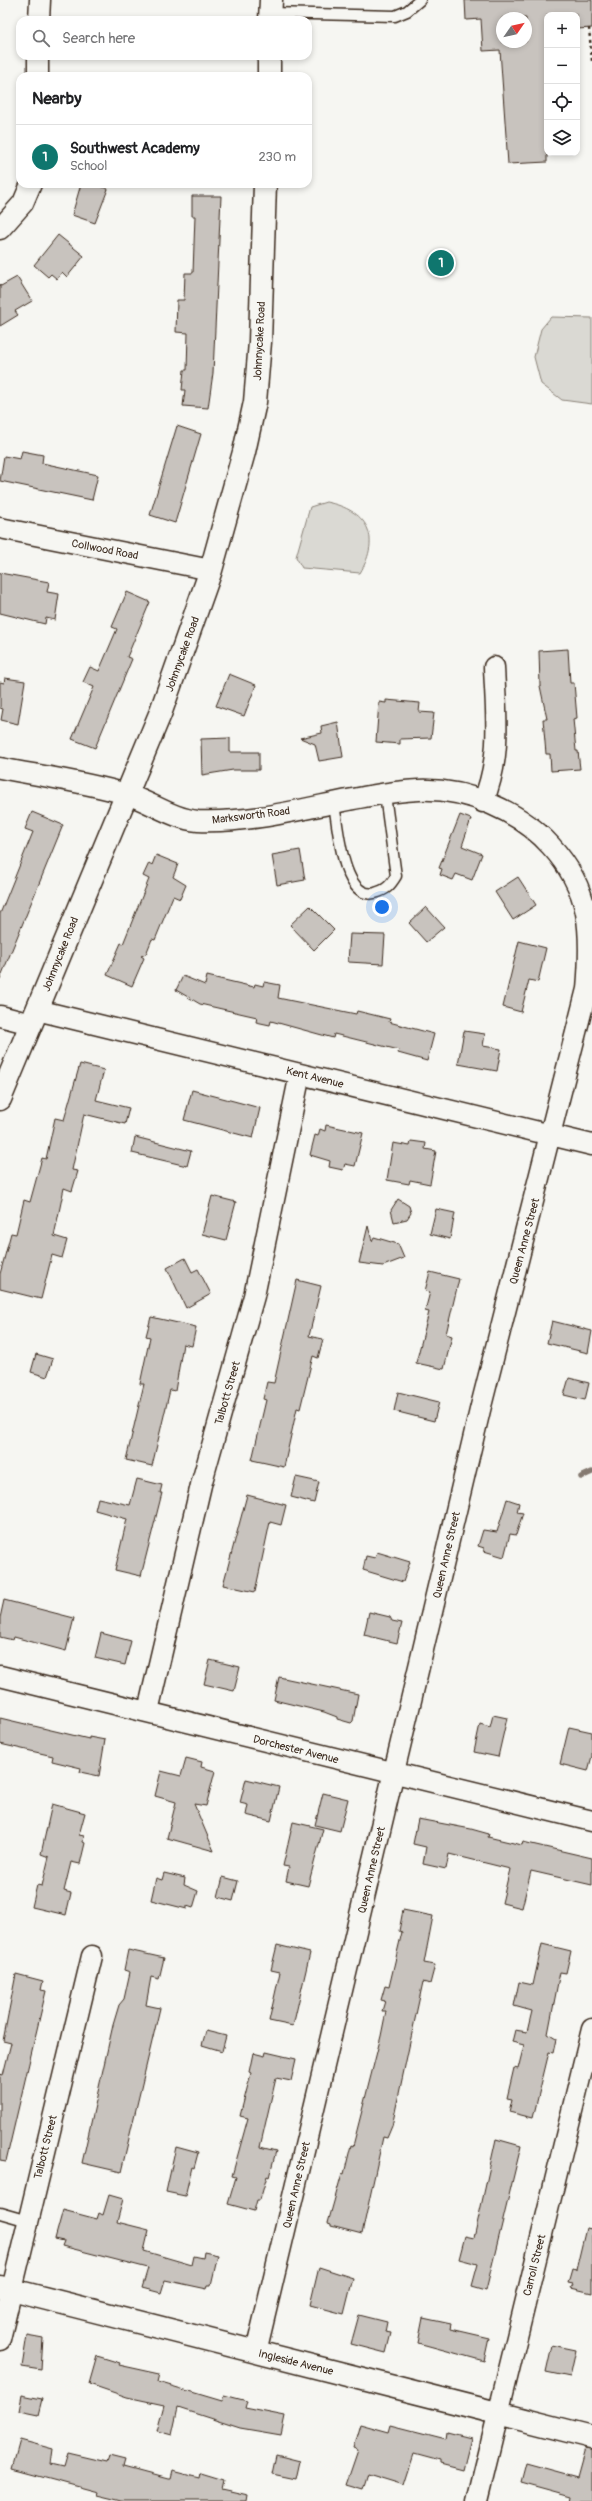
<!DOCTYPE html>
<html lang="en">
<head>
<meta charset="utf-8">
<style>
	body { margin:0; font-family:Pangolin,sans-serif; background:#f6f6f6; color:#202124 }
	.controls { position:absolute; right:12px; top:12px; display:grid; overflow:hidden; border-radius:8px; box-shadow:0 2px 6px #0003 }
	.controls button { width:36px; height:36px; display:grid; place-items:center; padding:0; border:0; border-bottom:1px solid #e0e0e0; background:#fff; color:#202124; font:20px sans-serif }
	.compass { position:absolute; left:496px; top:12px; width:36px; height:36px; border-radius:50%; background:#fff; box-shadow:0 2px 6px #0003; rotate:56deg }
	.you { position:absolute; left:382px; top:907px; width:14px; height:14px; margin:-10px; border:3px solid #fff; border-radius:50%; background:#1a73e8; box-shadow:0 0 0 6px #1a73e833 }
	.badge { display:grid; place-items:center; width:26px; height:26px; border-radius:50%; background:#0f766e; color:#fff; font-size:13px; font-weight:700 }
	.pin { position:absolute; translate:-50% -50%; border:2px solid #fff; box-shadow:0 1px 4px #0006 }
	.list { margin:0; padding:0; list-style:none }
	h2 { display:flex; justify-content:space-between; align-items:center; height:52px; margin:0; padding:0 16px; font-size:17px }
	h2 small { font-size:13px; font-weight:400; color:#757577 }
	.list li { display:grid; grid-template-columns:26px 1fr auto; gap:12px; align-items:center; box-sizing:border-box; height:64px; padding:0 16px; border-top:1px solid #e0e0e0 }
	.list b { display:block; font-size:15px; white-space:nowrap }
	.list p { margin:0; font-size:13px; white-space:nowrap; color:#757577 }
	.list em { font-size:13px; font-style:normal; color:#757577 }
	.icon { flex:none; width:22px; height:22px; fill:none; stroke:currentColor; stroke-width:2; stroke-linecap:round; stroke-linejoin:round }
	.map { position:relative; flex:none; width:592px; height:2501px; overflow:hidden }
	.search { position:absolute; background:#fff; box-shadow:0 2px 6px #0003; left:16px; top:16px; width:296px; height:44px; display:flex; align-items:center; gap:10px; box-sizing:border-box; padding:0 14px; border-radius:12px; color:#757577; font-size:15px }
	.panel { position:absolute; background:#fff; box-shadow:0 2px 6px #0003; left:16px; top:72px; width:296px; height:116px; border-radius:12px }
	.map>svg:first-child { display:block }
	.green { fill:#dad9d3; stroke:#8a8278 }
	.lines { fill:none; stroke-linecap:round; stroke-linejoin:round }
	.stream { stroke:#857a71; stroke-width:5.5 }
	.building { fill:#c8c3be; stroke:#3b2a1e; fill-rule:evenodd }
	.lane-casing { stroke:#3b2a1e; stroke-width:13 }
	.street-casing { stroke:#3b2a1e; stroke-width:23 }
	.secondary-casing { stroke:#3b2a1e; stroke-width:25 }
	.path { stroke:#3b2a1e; stroke-width:2.5; stroke-dasharray:3 3; stroke-linecap:butt }
	.lane { stroke:#f6f6f2; stroke-width:10 }
	.street { stroke:#f6f6f2; stroke-width:20 }
	.secondary { stroke:#f6f6f2; stroke-width:22 }
	.labels { text-anchor:middle; stroke-width:3.5; stroke-linejoin:round; paint-order:stroke }
	.street-label { font-size:11px; fill:#3b2a1e; stroke:#f6f6f2 }
</style>
</head>
<body>
<div class="map">
<svg width="592" height="2501" viewBox="0 0 592 2501">
	<rect width="100%" height="100%" fill="#f6f6f2"/>
	<filter id="ink" filterUnits="userSpaceOnUse"><feTurbulence type="fractalNoise" baseFrequency=".025" numOctaves="2"/><feDisplacementMap in="SourceGraphic" scale="8" xChannelSelector="R" yChannelSelector="G"/><feConvolveMatrix kernelMatrix="1 2 1 2 8 2 1 2 1" color-interpolation-filters="sRGB"/></filter>
	<g filter="url(#ink)">
		<path class="green" d="M 551,317 L 592,318 L 592,404 L 562,400 L 541,384 L 534,357 L 541,329 Z
			M 326,502 C 367,510 382,536 360,573 L 302,568 L 296,557 L 310,507 Z"/>
		<g class="lines">
			<path class="stream" d="M 581,1477 L 592,1472"/>
		</g>
		<path class="building" d="M 465,0 L 592,0 L 592,28 L 577,29 L 577,15 L 547,15 L 547,162 L 508,164 L 500,50 L 483,51 L 481,19 L 466,20 ZM 502,18 L 526,18 L 526,42 L 502,42 Z
			M 81,184 L 93,184 L 108,189 L 95,223 L 72,215 Z
			M 192,196 L 221,196 L 213,373 L 208,408 L 183,406 L 185,390 L 182,390 L 184,370 L 187,370 L 188,333 L 176,332 L 177,300 L 184,300 L 185,273 L 193,273 L 195,216 L 192,216 Z
			M 58,235 L 84,256 L 67,277 L 62,272 L 57,279 L 51,274 L 48,277 L 34,265 Z
			M 17,277 L 32,301 L 15,311 L 18,315 L 0,326 L 0,284 L 1,286 Z
			M 177,426 L 201,434 L 175,523 L 150,515 Z
			M 22,451 L 43,455 L 42,463 L 98,475 L 92,500 L 0,481 L 4,456 L 20,459 Z
			M 0,573 L 49,582 L 47,592 L 59,594 L 55,620 L 46,618 L 45,624 L 0,613 Z
			M 127,592 L 150,602 L 127,657 L 132,659 L 95,748 L 72,739 L 94,687 L 83,682 L 90,667 L 99,671 L 117,629 L 112,627 Z
			M 568,649 L 570,683 L 574,683 L 577,718 L 573,719 L 576,751 L 578,751 L 580,769 L 551,771 L 550,754 L 546,754 L 543,719 L 547,719 L 540,686 L 539,651 Z
			M 229,674 L 256,685 L 244,716 L 216,706 Z
			M 5,678 L 25,681 L 18,724 L 1,720 L 3,709 L 0,708 L 0,682 L 4,683 Z
			M 386,700 L 420,703 L 419,712 L 434,713 L 431,738 L 400,739 L 400,744 L 376,742 L 379,702 L 386,703 Z
			M 338,722 L 343,757 L 319,761 L 315,744 L 300,738 L 322,733 L 321,726 Z
			M 230,738 L 230,752 L 259,752 L 259,770 L 233,770 L 202,775 L 201,739 Z
			M 32,812 L 63,825 L 0,979 L 0,914 L 33,832 L 25,829 Z
			M 460,815 L 471,819 L 462,846 L 482,854 L 472,880 L 456,874 L 453,880 L 440,875 L 442,869 L 439,868 Z
			M 300,850 L 305,880 L 277,885 L 272,855 Z
			M 156,855 L 178,864 L 173,877 L 186,885 L 180,899 L 173,896 L 155,940 L 152,939 L 146,954 L 141,956 L 144,958 L 132,986 L 107,975 L 121,943 L 123,944 L 149,879 L 143,876 L 149,863 L 152,865 Z
			M 518,877 L 536,905 L 513,920 L 495,892 Z
			M 310,906 L 334,930 L 314,950 L 290,925 Z
			M 426,907 L 444,927 L 426,942 L 409,923 Z
			M 350,934 L 385,935 L 383,964 L 348,962 Z
			M 519,941 L 546,948 L 538,982 L 529,980 L 521,1012 L 503,1007 Z
			M 183,976 L 205,985 L 207,976 L 254,987 L 255,984 L 263,986 L 264,982 L 280,985 L 278,998 L 356,1014 L 357,1011 L 390,1019 L 389,1022 L 434,1034 L 427,1061 L 398,1053 L 399,1050 L 334,1034 L 333,1038 L 271,1021 L 270,1025 L 256,1022 L 257,1017 L 200,1004 L 176,990 Z
			M 464,1031 L 485,1034 L 483,1046 L 501,1049 L 497,1071 L 458,1064 Z
			M 80,1064 L 104,1070 L 96,1100 L 129,1108 L 125,1124 L 84,1114 L 72,1170 L 78,1171 L 72,1191 L 64,1188 L 54,1236 L 67,1240 L 62,1258 L 52,1255 L 41,1299 L 0,1289 L 0,1274 L 11,1233 L 16,1234 L 24,1200 L 30,1202 L 42,1158 L 46,1159 L 55,1118 L 64,1120 Z
			M 192,1090 L 260,1108 L 253,1138 L 184,1120 Z
			M 326,1125 L 363,1133 L 355,1166 L 345,1164 L 343,1170 L 329,1167 L 330,1161 L 310,1155 L 315,1135 L 318,1136 L 320,1129 L 325,1131 Z
			M 135,1137 L 191,1151 L 187,1166 L 132,1153 Z
			M 411,1141 L 426,1143 L 425,1149 L 436,1151 L 430,1184 L 410,1180 L 409,1184 L 387,1180 L 393,1143 L 410,1146 Z
			M 212,1196 L 236,1202 L 226,1240 L 202,1234 Z
			M 398,1199 L 409,1206 L 411,1213 L 407,1219 L 394,1222 L 391,1210 Z
			M 436,1209 L 455,1213 L 450,1239 L 430,1234 Z
			M 368,1226 L 372,1241 L 374,1237 L 398,1244 L 404,1258 L 383,1266 L 359,1263 Z
			M 185,1258 L 192,1272 L 198,1269 L 211,1294 L 186,1308 L 167,1268 Z
			M 430,1272 L 459,1279 L 446,1334 L 452,1336 L 444,1369 L 416,1363 L 429,1312 L 425,1311 L 430,1292 L 425,1291 Z
			M 297,1280 L 321,1286 L 309,1336 L 323,1339 L 318,1358 L 313,1356 L 300,1409 L 297,1408 L 284,1467 L 252,1460 L 266,1400 L 263,1399 L 267,1382 L 274,1383 Z
			M 151,1317 L 196,1327 L 192,1346 L 183,1344 L 175,1391 L 170,1390 L 152,1466 L 126,1460 L 144,1384 L 140,1384 L 150,1337 L 146,1336 Z
			M 552,1321 L 592,1331 L 588,1353 L 547,1343 Z
			M 36,1354 L 53,1359 L 47,1377 L 31,1372 Z
			M 569,1378 L 589,1383 L 585,1400 L 564,1395 Z
			M 398,1392 L 439,1402 L 434,1421 L 394,1411 Z
			M 296,1477 L 319,1482 L 314,1503 L 291,1497 Z
			M 137,1479 L 162,1485 L 160,1493 L 162,1493 L 141,1576 L 115,1570 L 127,1519 L 95,1510 L 98,1498 L 130,1505 Z
			M 247,1495 L 286,1505 L 281,1525 L 270,1522 L 255,1592 L 223,1585 Z
			M 507,1499 L 519,1503 L 517,1512 L 523,1513 L 516,1535 L 510,1534 L 504,1557 L 484,1551 L 484,1548 L 478,1546 L 483,1530 L 497,1532 Z
			M 377,1552 L 410,1562 L 403,1582 L 363,1570 L 366,1556 L 375,1558 Z
			M 4,1600 L 74,1618 L 66,1651 L 14,1637 L 13,1640 L 0,1637 L 0,1618 Z
			M 369,1612 L 390,1617 L 392,1621 L 402,1623 L 397,1643 L 364,1635 Z
			M 101,1633 L 131,1641 L 125,1665 L 95,1658 Z
			M 210,1660 L 240,1667 L 234,1691 L 204,1684 Z
			M 279,1677 L 358,1694 L 353,1721 L 351,1723 L 337,1719 L 337,1717 L 324,1712 L 274,1700 Z
			M 493,1715 L 507,1718 L 498,1757 L 474,1752 L 480,1724 L 490,1727 Z
			M 0,1718 L 89,1739 L 89,1737 L 105,1740 L 99,1776 L 80,1772 L 81,1768 L 52,1761 L 53,1756 L 0,1744 Z
			M 569,1727 L 592,1732 L 592,1756 L 588,1771 L 560,1764 Z
			M 186,1758 L 202,1762 L 201,1767 L 215,1771 L 206,1806 L 194,1804 L 214,1851 L 167,1838 L 176,1802 L 155,1796 L 161,1771 L 181,1776 Z
			M 246,1779 L 279,1787 L 271,1821 L 246,1815 L 248,1805 L 240,1803 Z
			M 323,1793 L 348,1799 L 340,1831 L 315,1825 Z
			M 52,1804 L 85,1813 L 79,1835 L 84,1836 L 83,1842 L 85,1843 L 80,1864 L 71,1862 L 64,1891 L 71,1893 L 66,1915 L 32,1907 L 37,1885 L 42,1886 L 49,1857 L 41,1854 Z
			M 418,1819 L 471,1829 L 489,1834 L 488,1837 L 522,1845 L 523,1842 L 592,1858 L 592,1885 L 531,1871 L 522,1908 L 502,1903 L 510,1869 L 449,1854 L 446,1869 L 423,1864 L 426,1847 L 413,1844 Z
			M 293,1822 L 323,1829 L 308,1886 L 286,1881 L 289,1867 L 283,1866 Z
			M 164,1873 L 185,1878 L 184,1885 L 198,1891 L 193,1908 L 187,1906 L 187,1909 L 151,1900 L 156,1878 L 162,1880 Z
			M 223,1877 L 238,1881 L 233,1901 L 218,1897 Z
			M 403,1910 L 433,1916 L 424,1963 L 435,1965 L 430,1984 L 423,1982 L 392,2126 L 387,2138 L 383,2137 L 362,2234 L 331,2226 L 331,2224 L 328,2223 L 342,2173 L 344,2174 L 351,2145 L 353,2146 L 381,2036 L 386,2011 L 382,2011 L 385,2001 L 381,2000 L 385,1986 L 389,1987 L 402,1932 L 399,1931 Z
			M 542,1944 L 571,1951 L 566,1973 L 560,1972 L 548,2034 L 556,2039 L 553,2053 L 549,2052 L 533,2118 L 509,2112 L 512,2099 L 507,2098 L 514,2068 L 518,2069 L 524,2045 L 512,2042 L 515,2030 L 527,2032 L 532,2011 L 514,2006 L 519,1982 L 533,1985 Z
			M 277,1945 L 310,1953 L 293,2026 L 269,2021 L 280,1972 L 271,1970 Z
			M 128,1950 L 164,1958 L 159,1979 L 151,1977 L 146,2005 L 160,2008 L 121,2172 L 82,2163 L 113,2025 L 119,2005 L 124,1999 L 130,1972 L 124,1970 Z
			M 16,1974 L 43,1981 L 41,1990 L 46,1991 L 6,2161 L 0,2160 L 0,2074 L 3,2075 L 11,2043 L 3,2041 Z
			M 206,2031 L 226,2036 L 222,2051 L 202,2045 Z
			M 266,2052 L 296,2059 L 291,2081 L 276,2078 L 260,2147 L 276,2151 L 269,2177 L 267,2176 L 260,2200 L 257,2200 L 254,2211 L 228,2204 L 236,2177 L 232,2176 L 248,2118 L 240,2116 L 251,2073 L 249,2072 L 253,2053 L 265,2056 Z
			M 496,2139 L 521,2146 L 486,2290 L 472,2286 L 478,2264 L 459,2259 L 465,2236 L 474,2238 Z
			M 176,2147 L 198,2153 L 194,2168 L 192,2167 L 185,2196 L 166,2192 Z
			M 109,2195 L 123,2199 L 117,2222 L 149,2230 L 144,2251 L 192,2265 L 194,2256 L 203,2258 L 204,2252 L 218,2255 L 211,2285 L 208,2285 L 207,2289 L 165,2280 L 161,2293 L 142,2288 L 148,2268 L 62,2246 L 64,2241 L 55,2239 L 63,2210 L 97,2219 L 99,2213 L 103,2215 Z
			M 586,2228 L 592,2229 L 592,2293 L 571,2288 L 573,2284 L 568,2283 L 572,2269 L 576,2270 Z
			M 319,2267 L 353,2278 L 344,2314 L 310,2305 Z
			M 359,2315 L 387,2322 L 385,2332 L 391,2333 L 386,2353 L 351,2344 Z
			M 423,2318 L 451,2324 L 450,2329 L 489,2338 L 484,2361 L 418,2343 Z
			M 27,2335 L 43,2338 L 41,2370 L 22,2367 Z
			M 552,2345 L 576,2350 L 570,2377 L 546,2372 Z
			M 97,2356 L 120,2363 L 119,2365 L 160,2374 L 158,2382 L 222,2401 L 224,2395 L 247,2401 L 245,2408 L 285,2416 L 281,2435 L 240,2428 L 178,2408 L 172,2435 L 157,2431 L 164,2405 L 127,2397 L 89,2384 Z
			M 22,2395 L 42,2399 L 38,2415 L 19,2411 Z
			M 360,2424 L 389,2432 L 391,2425 L 446,2439 L 447,2432 L 471,2438 L 463,2470 L 440,2464 L 440,2461 L 414,2454 L 404,2485 L 368,2474 L 363,2490 L 346,2485 L 358,2450 L 353,2448 Z
			M 20,2440 L 53,2449 L 51,2464 L 64,2467 L 68,2453 L 107,2462 L 109,2456 L 125,2460 L 123,2467 L 168,2479 L 170,2479 L 172,2471 L 199,2478 L 200,2473 L 223,2480 L 221,2489 L 248,2495 L 247,2501 L 122,2501 L 97,2495 L 98,2492 L 12,2469 Z
			M 585,2448 L 592,2449 L 592,2501 L 571,2501 L 572,2496 L 521,2482 L 526,2463 L 577,2477 Z
			M 276,2455 L 300,2461 L 296,2479 L 272,2474 Z"/>
		<g class="lines">
			<defs>
				<path id="lane" d="M 271,13 L 395,16 L 407,11 L 420,0
					M 334,804 C 338,825 342,901 375,893 C 386,890 390,886 396,876 L 385,795
					M 0,2213 L 28,2221"/>
				<path id="street" d="M 39,20 L 40,0
					M 38,76 L 38,56
					M 0,229 L 23,203 L 31,184
					M 0,528 L 211,570
					M 0,768 C 41,776 85,782 126,794 C 149,801 173,819 198,821 C 272,824 345,794 419,790 C 466,788 520,811 551,846 C 591,890 592,931 587,989 L 480,1410 L 256,2352
					M 483,802 C 502,756 496,716 494,667
					M 37,1010 L 592,1145
					M 0,1016 L 31,1024
					M 0,1676 L 592,1821
					M 148,1711 L 201,1485 L 254,1296 L 300,1074
					M 0,2339 L 92,1956
					M 477,2501 L 592,2029"/>
				<path id="secondary" d="M 270,20 L 271,0
					M 269,76 L 269,56
					M 0,1099 L 160,714 L 211,570 L 244,452 L 255,402 L 260,342 L 265,184
					M 0,2287 L 592,2437"/>
			</defs>
			<use href="#lane" class="lane-casing"/>
			<use href="#street" class="street-casing"/>
			<use href="#secondary" class="secondary-casing"/>
			<path class="path" d="M 589,28 L 592,61"/>
			<use href="#lane" class="lane"/>
			<use href="#street" class="street"/>
			<use href="#secondary" class="secondary"/>
		</g>
	</g>
	<g class="labels">
		<g class="street-label">
			<text transform="translate(259 341) rotate(-87)" y="4">Johnnycake Road</text>
			<text transform="translate(105 549) rotate(11)" y="4">Collwood Road</text>
			<text transform="translate(182 654) rotate(-70)" y="4">Johnnycake Road</text>
			<text transform="translate(251 815) rotate(-7)" y="4">Marksworth Road</text>
			<text transform="translate(60 954) rotate(-68)" y="4">Johnnycake Road</text>
			<text transform="translate(315 1077) rotate(14)" y="4">Kent Avenue</text>
			<text transform="translate(524 1241) rotate(-75)" y="4">Queen Anne Street</text>
			<text transform="translate(227 1393) rotate(-74)" y="4">Talbott Street</text>
			<text transform="translate(446 1555) rotate(-77)" y="4">Queen Anne Street</text>
			<text transform="translate(296 1749) rotate(14)" y="4">Dorchester Avenue</text>
			<text transform="translate(371 1870) rotate(-77)" y="4">Queen Anne Street</text>
			<text transform="translate(45 2147) rotate(-76)" y="4">Talbott Street</text>
			<text transform="translate(296 2185) rotate(-77)" y="4">Queen Anne Street</text>
			<text transform="translate(534 2265) rotate(-76)" y="4">Carroll Street</text>
			<text transform="translate(296 2362) rotate(14)" y="4">Ingleside Avenue</text>
		</g>
	</g>
</svg>
<div class="controls">
<button>+</button>
<button>−</button>
<button><svg class="icon" aria-label="locate" viewBox="0 0 24 24"><circle cx="12" cy="12" r="6"/><path d="M12 2v4M12 18v4M2 12h4M18 12h4"/></svg></button>
<button><svg class="icon" aria-label="layers" viewBox="0 0 24 24"><path d="M12 4l9 5-9 5-9-5zM3 14l9 5 9-5"/></svg></button>
</div>
<svg class="compass" viewBox="-18 -18 36 36"><path d="M0-13l5 13h-10z" fill="#e53935"/><path d="M0 13l5-13h-10z" fill="#757577"/></svg>
<div class="you"></div>
<div class="pin badge" style="left:441px;top:263px">1</div>
<div class="search"><svg class="icon" aria-label="search" viewBox="0 0 24 24"><circle cx="10" cy="10" r="6"/><path d="M15 15l6 6"/></svg>Search here</div>
<section class="panel">
<h2>Nearby<small></small></h2>
<ul class="list">
<li><span class="badge">1</span><div><b>Southwest Academy</b><p>School</p></div><em>230 m</em></li>
</ul>
</section>
</div>
</body>
</html>
